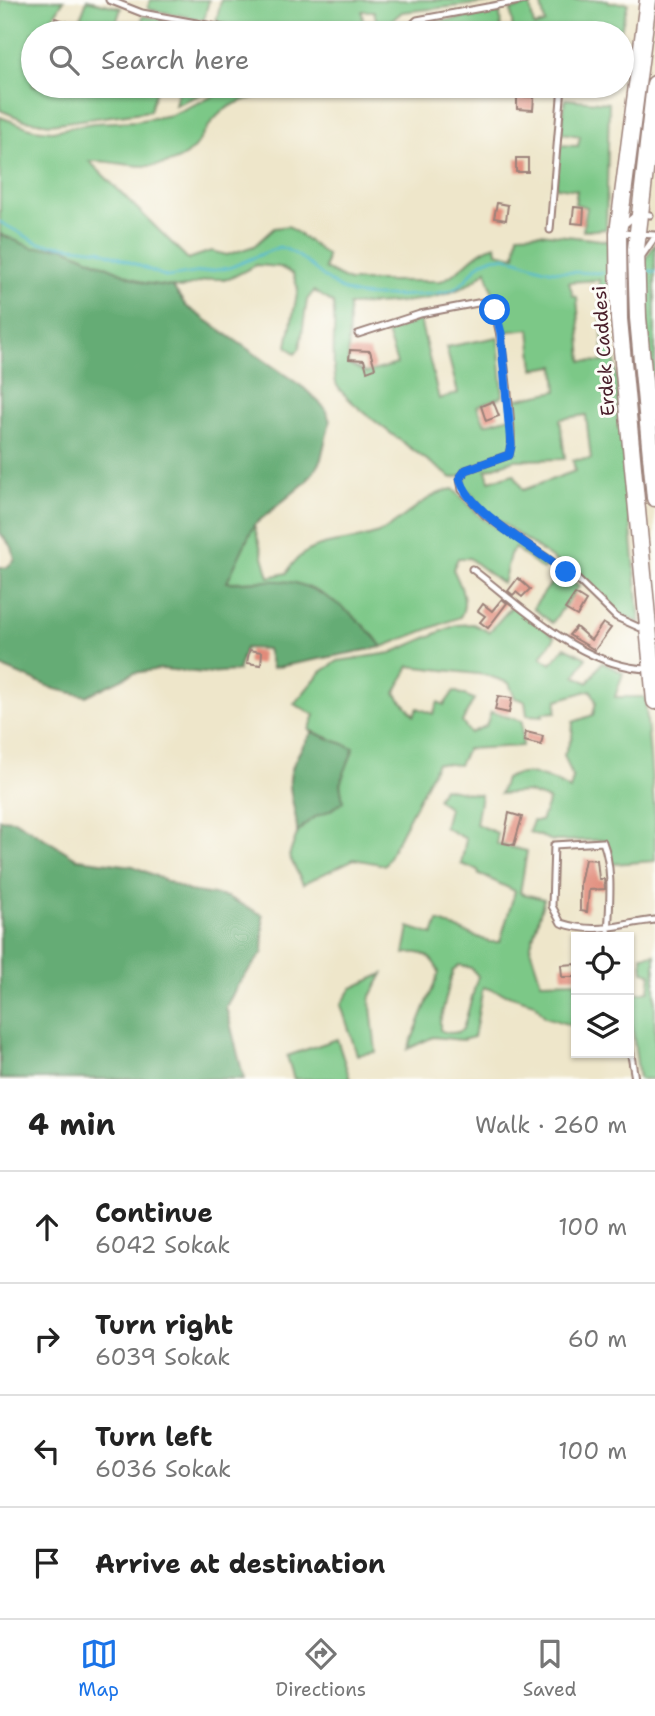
<!DOCTYPE html>
<html lang="en">
<head>
<meta charset="utf-8">
<style>
	body { margin:0; font-family:"Shantell Sans",sans-serif; background:#f6f6f6; color:#222 }
	.controls { position:absolute; right:21px; bottom:21px; display:grid; overflow:hidden; border-radius:0px; box-shadow:0 2px 5px #0004 }
	.controls button { width:63px; height:63px; display:grid; place-items:center; padding:0; border:0; border-bottom:2px solid #e0e0e0; background:#fff; color:#222; font:35px sans-serif }
	.stop { position:absolute; width:21px; height:21px; margin:-16px; border:5px solid #1a73e8; border-radius:50%; background:#fff }
	.stop.end { background:#1a73e8; border-color:#fff; box-shadow:0 2px 7px #0008 }
	.list { margin:0; padding:0; list-style:none }
	h2 { display:flex; justify-content:space-between; align-items:center; height:91px; margin:0; padding:0 28px; font-size:30px }
	h2 small { font-size:23px; font-weight:400; color:#767676 }
	.list li { display:grid; grid-template-columns:46px 1fr auto; gap:21px; align-items:center; box-sizing:border-box; height:112px; padding:0 28px; border-top:2px solid #e0e0e0 }
	.list b { display:block; font-size:26px; white-space:nowrap }
	.list p { margin:0; font-size:23px; white-space:nowrap; color:#767676 }
	.list em { font-size:23px; font-style:normal; color:#767676 }
	.icon { flex:none; width:38px; height:38px; fill:none; stroke:currentColor; stroke-width:2; stroke-linecap:round; stroke-linejoin:round }
	.map { position:relative; flex:none; width:655px; height:1079px; overflow:hidden }
	.search { position:absolute; background:#fff; box-shadow:0 2px 5px #0004; left:21px; right:21px; top:21px; height:77px; display:flex; align-items:center; gap:18px; box-sizing:border-box; padding:0 24px; border-radius:38px; color:#767676; font-size:26px }
	.sheet { height:539px; background:#fff }
	nav { display:flex; justify-content:space-around; align-items:center; box-sizing:border-box; height:98px; border-top:2px solid #e0e0e0; background:#fff; font-size:19px; color:#767676 }
	nav a { display:grid; justify-items:center; gap:4px }
	nav .on { color:#1a73e8 }
	.map>svg:first-child { display:block }
	.green { fill:#7cc887; stroke:#637459; stroke-width:2; fill-rule:evenodd }
	.forest { fill:#65ac74; stroke:#586650; stroke-width:2 }
	.lines { fill:none; stroke-linecap:round; stroke-linejoin:round }
	.stream { stroke:#4eb7cb; stroke-width:2.5 }
	.building { fill:#e18b7a }
	.service-casing { stroke:#9c827a; stroke-width:9 }
	.primary-casing { stroke:#9c827a; stroke-width:19 }
	.service { stroke:#fff; stroke-width:5 }
	.primary { stroke:#fff; stroke-width:16 }
	.route { stroke:#1a73e8; stroke-width:9 }
	.labels { text-anchor:middle; stroke-width:6; stroke-linejoin:round; paint-order:stroke }
	.street-label { font-size:19px; fill:#4a1f2b; stroke:#fdfcf7 }
</style>
</head>
<body>
<div class="map">
<svg width="655" height="1079" viewBox="0 0 655 1079">
	<rect width="100%" height="100%" fill="#fdfcf7"/>
	<filter id="ink" filterUnits="userSpaceOnUse"><feTurbulence type="fractalNoise" baseFrequency=".0143" numOctaves="2"/><feDisplacementMap in="SourceGraphic" scale="14" xChannelSelector="R" yChannelSelector="G"/><feConvolveMatrix kernelMatrix="1 2 1 2 8 2 1 2 1" color-interpolation-filters="sRGB"/></filter>
	<filter id="wash" filterUnits="userSpaceOnUse"><feTurbulence type="fractalNoise" baseFrequency=".00686" numOctaves="4" result="noise"/><feDisplacementMap in="SourceGraphic" scale="28" xChannelSelector="R" yChannelSelector="G"/><feGaussianBlur stdDeviation="1.57" result="paint"/><feColorMatrix in="noise" values="0 0 0 0 0 0 0 0 0 0 0 0 0 0 0 0 0 1.4 0 .05"/><feComposite in="paint" operator="in"/></filter>
	<g filter="url(#wash)">
		<rect width="100%" height="100%" fill="#eee6ca"/>
		<path class="green" d="M 0,0 L 64,0 L 43,33 L 33,33 L 33,86 L 157,86 L 150,111 L 50,124 L 24,120 L 0,110 Z
			M 87,0 L 121,8 L 113,33 L 75,33 Z
			M 150,0 L 209,0 L 204,20 L 148,9 Z
			M 221,0 L 516,0 L 402,12 L 379,31 L 374,11 L 362,11 L 364,32 L 272,33 L 216,22 Z
			M 540,0 L 608,0 L 609,3 L 628,3 L 620,33 L 513,33 L 511,10 L 530,5 L 534,27 L 545,23 Z
			M 500,13 L 501,33 L 410,33 L 419,24 Z
			M 143,16 L 236,33 L 139,33 Z
			M 179,86 L 221,86 L 175,105 Z
			M 236,86 L 306,86 C 281,94 243,95 223,111 C 198,130 204,154 165,164 C 141,170 113,160 89,161 L 188,259 L 211,251 L 227,255 L 254,246 L 274,228 L 288,226 L 327,255 L 325,269 L 349,281 L 441,281 C 463,272 474,250 496,245 L 497,252 L 515,256 L 518,234 L 540,233 L 609,241 L 607,278 L 640,623 L 614,611 L 574,574 L 488,513 L 464,486 L 466,475 L 452,478 C 434,465 339,399 336,383 C 330,356 337,330 333,303 L 314,291 L 307,300 L 300,348 L 295,354 L 287,346 L 298,289 L 293,274 L 280,267 L 256,265 L 229,279 L 211,279 L 181,288 L 144,283 L 63,247 L 33,249 L 0,234 L 0,117 L 33,129 L 52,131 L 93,123 L 136,121 L 171,115 ZM 486,270 L 504,332 L 530,329 L 534,369 L 555,366 L 557,391 L 513,400 L 514,416 L 485,424 L 477,406 L 503,396 L 498,337 L 446,347 L 458,393 L 439,399 L 420,320 L 387,333 L 397,364 L 366,373 L 348,364 L 349,305 C 392,303 456,304 486,270 ZM 599,280 L 604,362 L 582,361 L 577,297 L 573,296 L 569,282 ZM 586,415 L 591,459 L 573,460 L 575,471 L 523,490 L 514,474 L 489,481 L 486,470 L 514,460 L 565,459 L 560,419 Z
			M 565,99 L 609,103 L 606,229 L 583,231 L 587,207 L 575,204 L 577,190 L 556,187 L 559,145 L 578,146 L 580,136 L 561,133 Z
			M 655,244 L 655,471 L 643,263 Z
			M 453,489 L 482,518 L 548,563 L 543,570 L 515,548 L 510,554 L 503,584 L 469,558 L 458,558 L 453,569 C 459,583 470,601 460,617 L 382,647 L 374,636 L 284,581 L 226,582 L 254,525 L 269,577 L 287,573 C 306,534 351,547 383,531 C 405,518 427,493 453,489 Z
			M 560,571 L 579,586 L 552,623 L 533,608 Z
			M 513,605 L 555,637 L 541,657 L 551,664 L 565,647 L 586,658 L 575,676 L 588,683 L 602,662 L 623,673 L 615,697 L 645,697 L 655,817 L 655,861 L 612,864 L 611,849 L 604,840 L 553,841 L 529,832 L 533,821 L 541,821 L 549,800 L 527,792 L 500,794 L 505,779 C 527,767 551,778 570,790 L 573,778 L 564,755 L 572,737 L 573,722 L 593,715 L 596,702 L 591,690 L 557,700 L 556,712 L 542,713 L 543,716 L 527,715 L 525,701 L 515,698 L 509,683 L 486,675 L 409,666 L 395,693 L 414,715 L 418,708 L 433,714 L 438,702 L 444,705 L 454,691 L 474,699 L 462,722 L 470,733 L 486,726 L 491,712 L 522,721 L 522,746 L 467,749 L 459,765 L 437,763 L 385,865 L 354,859 L 303,884 L 289,856 C 294,843 297,828 308,819 C 318,810 332,811 343,800 L 340,784 L 353,748 L 309,730 L 315,715 L 294,704 L 321,672 L 338,661 L 391,653 L 456,625 L 473,624 L 489,632 Z
			M 443,788 L 481,795 L 476,824 L 497,833 L 497,844 L 527,851 L 520,893 L 544,899 L 530,948 L 541,982 L 576,981 L 576,1027 L 545,1017 L 534,1003 L 483,987 L 474,1037 L 462,1040 L 433,1037 L 408,1049 L 439,973 C 433,956 421,950 404,954 L 409,927 L 433,935 L 438,921 L 490,942 L 500,942 L 515,891 L 479,874 L 478,870 L 461,864 L 466,839 L 444,827 L 449,808 L 437,799 ZM 459,965 L 471,968 L 478,976 L 463,1029 C 457,1034 447,1034 440,1030 L 440,1022 L 453,970 Z
			M 655,954 L 655,1079 L 639,1079 L 629,1002 L 632,1001 L 632,994 L 649,991 L 651,974 L 643,972 L 642,956 Z
			M 383,974 L 370,998 L 376,1052 L 357,1055 L 341,1005 L 352,988 Z
			M 337,1039 L 350,1079 L 294,1079 L 287,1056 Z"/>
		<path class="forest" d="M 0,234 L 33,248 L 63,247 L 144,283 L 173,287 L 186,306 L 304,388 L 325,408 L 330,421 L 320,463 L 306,482 L 254,525 L 227,582 C 245,583 264,580 282,581 C 318,583 362,619 382,647 L 272,668 L 267,649 L 245,648 L 238,671 L 205,673 L 161,669 L 134,673 L 86,696 L 55,689 L 0,666 L 0,567 L 6,568 L 15,560 L 12,548 L 0,533 Z
			M 312,732 L 354,748 L 340,784 L 343,801 C 325,819 315,809 297,834 C 298,814 288,795 290,778 C 292,761 303,746 312,732 Z
			M 0,819 L 14,820 L 78,859 L 133,866 L 189,891 L 227,897 L 263,915 L 263,952 L 237,986 L 226,1007 L 244,1079 L 0,1079 Z"/>
		<g class="lines">
			<path class="stream" d="M 0,222 L 38,243 L 100,250 L 167,277 L 229,268 L 279,247 C 310,255 328,292 361,295 C 378,297 443,296 456,288 C 470,280 475,261 492,258 C 515,254 533,269 555,271 C 570,273 587,272 603,273
				M 645,270 L 655,272"/>
		</g>
		<g id="blocks">
			<path class="building" d="M 55,18 L 68,22 L 64,33 L 51,33 Z
				M 517,96 L 534,97 L 533,110 L 517,109 Z
				M 516,158 L 528,158 L 528,172 L 516,172 Z
				M 497,203 L 508,205 L 506,220 L 494,218 Z
				M 574,207 L 584,208 L 583,224 L 572,223 Z
				M 350,350 L 370,351 L 375,368 L 367,371 L 364,360 L 349,359 Z
				M 493,401 L 499,416 L 486,421 L 481,406 Z
				M 518,578 L 530,589 L 522,597 L 516,592 L 513,595 L 508,591 Z
				M 575,594 L 586,601 L 577,616 L 565,609 Z
				M 502,599 L 507,603 L 488,628 L 480,622 L 485,616 L 478,611 L 483,604 L 492,611 Z
				M 603,623 L 611,628 L 595,650 L 569,635 L 576,627 L 591,640 Z
				M 249,650 L 262,652 L 261,665 L 247,663 Z
				M 498,696 L 512,698 L 509,713 L 495,710 Z
				M 526,732 L 543,736 L 541,745 L 524,741 Z
				M 509,813 L 522,817 L 514,845 L 503,843 Z
				M 585,859 L 597,860 L 599,879 L 604,879 L 605,889 L 589,890 L 587,912 L 580,911 L 580,883 Z
				M 576,964 L 576,977 L 562,977 L 561,965 Z"/>
		</g>
	</g>
	<g filter="url(#ink)">
		<use href="#blocks" fill-opacity="0" stroke="#9c827a" stroke-width="2"/>
		<g class="lines">
			<defs>
				<path id="service" d="M 109,0 L 142,13 L 250,33
					M 403,33 L 417,20 L 525,0
					M 624,225 L 638,213 L 650,215
					M 550,230 L 562,86
					M 621,233 L 655,235
					M 641,257 L 655,237
					M 358,334 L 420,314 L 488,301 C 502,314 512,422 511,445 L 509,455 L 466,470 L 460,478 L 462,490 L 485,515 L 578,580 L 616,617 L 645,630
					M 472,569 C 524,608 580,667 649,669
					M 608,937 C 609,906 614,871 603,842 L 554,845 L 552,906 L 561,923 C 598,935 618,924 655,920
					M 629,1043 L 635,1079"/>
				<path id="primary" d="M 648,0 L 618,233 L 619,319 L 655,701
					M 655,84 L 636,249 L 638,318 L 655,498"/>
			</defs>
			<use href="#service" class="service-casing"/>
			<use href="#primary" class="primary-casing"/>
			<use href="#service" class="service"/>
			<use href="#primary" class="primary"/>
		</g>
	</g>
	<g class="lines" filter="url(#ink)">
		<path class="route" d="M 495,310 L 501,333 L 511,445 L 509,455 L 466,470 L 460,478 C 467,512 538,550 566,572"/>
	</g>
	<g class="labels">
		<g class="street-label">
			<text transform="translate(603 351) rotate(-94)" y="7">Erdek Caddesi</text>
		</g>
	</g>
</svg>
<div class="controls">
<button><svg class="icon" aria-label="locate" viewBox="0 0 24 24"><circle cx="12" cy="12" r="6"/><path d="M12 2v4M12 18v4M2 12h4M18 12h4"/></svg></button>
<button><svg class="icon" aria-label="layers" viewBox="0 0 24 24"><path d="M12 4l9 5-9 5-9-5zM3 14l9 5 9-5"/></svg></button>
</div>
<div class="stop" style="left:495px;top:310px"></div>
<div class="stop end" style="left:566px;top:572px"></div>
<div class="search"><svg class="icon" aria-label="search" viewBox="0 0 24 24"><circle cx="10" cy="10" r="6"/><path d="M15 15l6 6"/></svg>Search here</div>
</div>
<section class="sheet">
<h2>4 min<small>Walk · 260 m</small></h2>
<ul class="list">
<li><svg class="icon" aria-label="ahead" viewBox="0 0 24 24"><path d="M12 20V5M6 11l6-6 6 6"/></svg><div><b>Continue</b><p>6042 Sokak</p></div><em>100 m</em></li>
<li><svg class="icon" aria-label="right" viewBox="0 0 24 24"><path d="M7 20v-9h11M14 6l5 5-5 5"/></svg><div><b>Turn right</b><p>6039 Sokak</p></div><em>60 m</em></li>
<li><svg class="icon" aria-label="left" viewBox="0 0 24 24"><path d="M17 20v-9H6M10 6l-5 5 5 5"/></svg><div><b>Turn left</b><p>6036 Sokak</p></div><em>100 m</em></li>
<li><svg class="icon" aria-label="arrive" viewBox="0 0 24 24"><path d="M6 21V4h12l-3 4 3 4H6"/></svg><div><b>Arrive at destination</b></div></li>
</ul>
</section>
<nav>
<a class="on"><svg class="icon" aria-label="map" viewBox="0 0 24 24"><path d="M3 6l6-2 6 2 6-2v14l-6 2-6-2-6 2zM9 4v14M15 6v14"/></svg>Map</a>
<a><svg class="icon" aria-label="directions" viewBox="0 0 24 24"><path d="M12 3l9 9-9 9-9-9zM9 14v-3h6M13 9l2 2-2 2"/></svg>Directions</a>
<a><svg class="icon" aria-label="saved" viewBox="0 0 24 24"><path d="M7 4h10v16l-5-4-5 4z"/></svg>Saved</a>
</nav>
</body>
</html>
